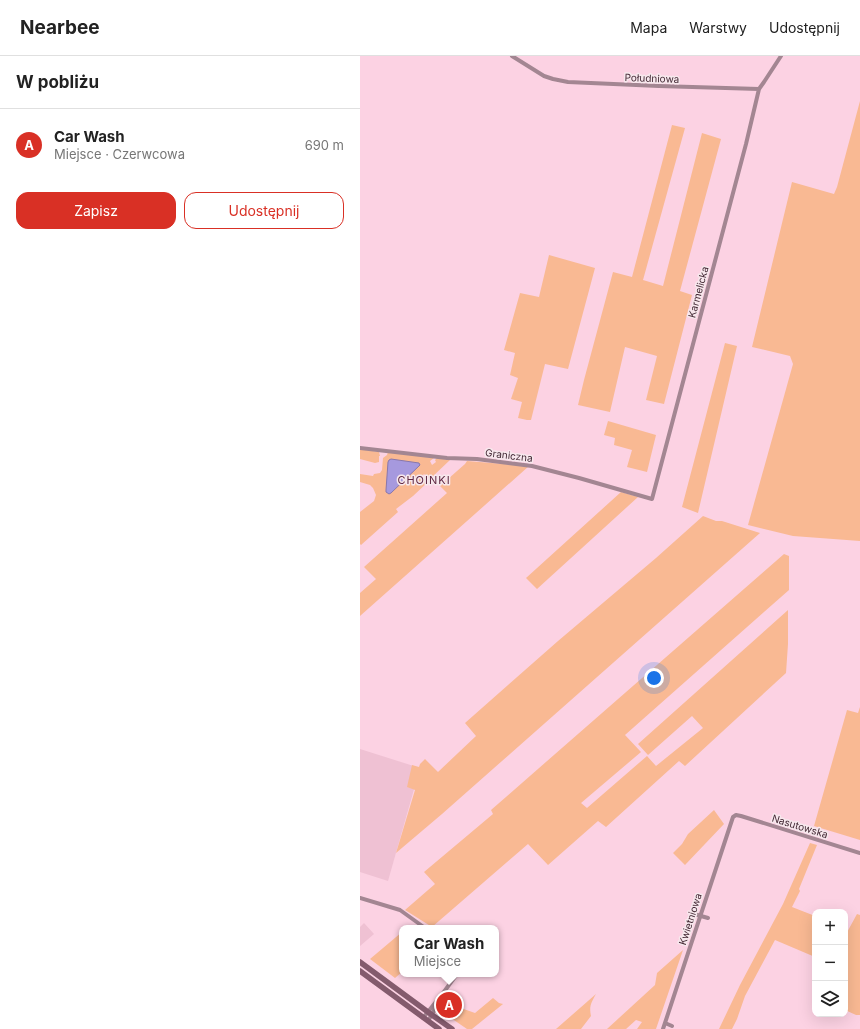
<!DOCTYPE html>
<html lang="pl">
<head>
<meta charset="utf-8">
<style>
	body { margin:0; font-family:Inter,sans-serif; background:#f6f6f6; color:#222 }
	.controls { position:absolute; right:12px; bottom:12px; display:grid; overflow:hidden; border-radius:8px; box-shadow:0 4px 16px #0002 }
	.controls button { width:36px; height:36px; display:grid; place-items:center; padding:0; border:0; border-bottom:1px solid #e0e0e0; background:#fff; color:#222; font:20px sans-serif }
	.you { position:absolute; left:294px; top:622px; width:14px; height:14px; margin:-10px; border:3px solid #fff; border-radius:50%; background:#1a73e8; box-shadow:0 0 0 6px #1a73e833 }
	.badge { display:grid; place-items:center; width:26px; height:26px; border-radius:50%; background:#d93025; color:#fff; font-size:13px; font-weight:700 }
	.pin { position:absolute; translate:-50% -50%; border:2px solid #fff; box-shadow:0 1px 4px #0006 }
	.popup { position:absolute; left:39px; top:869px; width:100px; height:52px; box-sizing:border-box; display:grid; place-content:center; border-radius:8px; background:#fff; filter:drop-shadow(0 1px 3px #0005); font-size:13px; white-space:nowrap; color:#767676 }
	.popup b { font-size:15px; color:#222 }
	.popup::after { content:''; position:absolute; left:50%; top:100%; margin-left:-8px; border:8px solid transparent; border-top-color:#fff }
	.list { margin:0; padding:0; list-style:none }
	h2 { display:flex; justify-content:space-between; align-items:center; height:52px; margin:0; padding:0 16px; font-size:17px }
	h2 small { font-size:13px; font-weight:400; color:#767676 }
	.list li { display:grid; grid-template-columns:26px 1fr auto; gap:12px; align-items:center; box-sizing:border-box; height:72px; padding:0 16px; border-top:1px solid #e0e0e0 }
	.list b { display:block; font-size:15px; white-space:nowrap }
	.list p { margin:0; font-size:13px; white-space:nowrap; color:#767676 }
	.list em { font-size:13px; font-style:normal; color:#767676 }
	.actions { display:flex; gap:8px; padding:12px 16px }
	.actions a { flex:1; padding:9px 0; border:1px solid #d93025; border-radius:12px; text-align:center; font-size:14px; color:#d93025 }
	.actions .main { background:#d93025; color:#fff }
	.icon { flex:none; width:22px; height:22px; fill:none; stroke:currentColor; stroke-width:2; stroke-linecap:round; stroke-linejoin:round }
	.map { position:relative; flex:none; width:500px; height:973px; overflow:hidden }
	header { display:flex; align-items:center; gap:24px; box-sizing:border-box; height:56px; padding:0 20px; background:#fff; border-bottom:1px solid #e0e0e0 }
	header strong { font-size:19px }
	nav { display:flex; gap:22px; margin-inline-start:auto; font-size:14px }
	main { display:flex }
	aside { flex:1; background:#fff }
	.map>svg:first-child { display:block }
	.built { fill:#efc1d3 }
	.green { fill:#f9b993 }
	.water { fill:#a699de; stroke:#8977ab }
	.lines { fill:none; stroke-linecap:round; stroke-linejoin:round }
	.street { stroke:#a38692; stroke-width:4 }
	.secondary { stroke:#845b6d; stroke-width:5.5 }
	.labels { text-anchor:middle; stroke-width:3; stroke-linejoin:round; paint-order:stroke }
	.street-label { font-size:10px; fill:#442935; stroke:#f7e8ed }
	.neighbourhood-label { font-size:11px; letter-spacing:1px; fill:#612944; stroke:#f7e8ed }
</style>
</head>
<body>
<header>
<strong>Nearbee</strong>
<nav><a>Mapa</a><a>Warstwy</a><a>Udostępnij</a></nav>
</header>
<main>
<aside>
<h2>W pobliżu<small></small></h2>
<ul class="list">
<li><span class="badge">A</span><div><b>Car Wash</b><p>Miejsce · Czerwcowa</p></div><em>690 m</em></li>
</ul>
<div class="actions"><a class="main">Zapisz</a><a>Udostępnij</a></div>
</aside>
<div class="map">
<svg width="500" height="973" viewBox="0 0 500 973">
	<rect width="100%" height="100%" fill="#fcd2e3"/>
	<path class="built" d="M 0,693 L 60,712 L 28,825 L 0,816 Z
		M 4,867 L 14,878 L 0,890 L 0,871 Z"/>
	<path class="green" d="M 500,45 L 500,485 L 433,480 L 388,469 L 433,308 L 430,300 L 392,291 L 432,126 L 474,138 L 477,131 Z
		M 312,69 L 325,72 L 283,224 L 303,230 L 342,77 L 361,83 L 320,235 L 332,239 L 304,348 L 286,344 L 297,300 L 265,291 L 250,356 L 218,349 L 224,324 L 253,216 L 272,221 Z
		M 189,199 L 235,212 L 208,313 L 185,308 L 171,364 L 167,364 L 158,362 L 162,346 L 151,343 L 158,322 L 150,319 L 155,297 L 144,294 L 160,237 L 179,241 Z
		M 365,287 L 377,290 L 338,457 L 322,451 Z
		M 248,365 L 296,379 L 287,416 L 267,411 L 272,394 L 254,389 L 255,382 L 244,379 Z
		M 0,393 L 19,396 L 20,400 L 19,400 L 19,406 L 15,407 L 0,403 Z
		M 28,396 L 74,402 L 70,405 L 72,409 L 76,406 L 75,404 L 77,402 L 90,404 L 70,423 L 64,418 L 62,420 L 68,426 L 53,440 L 36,453 L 38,456 L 1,489 L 0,488 L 0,456 L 14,445 L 16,439 L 13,432 L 10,429 L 0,426 L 0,418 L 13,420 L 14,418 L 20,417 L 22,414 L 23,402 L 27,399 Z
		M 107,405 L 169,410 L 0,560 L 0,537 L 16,523 L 4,511 L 87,437 L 80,430 L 105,408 Z
		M 261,436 L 278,441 L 177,533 L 166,522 Z
		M 343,460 L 356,465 L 362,465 L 400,477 L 82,758 L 36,797 L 55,734 L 47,731 L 52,709 L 59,711 L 60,708 L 65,703 L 78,716 L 116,680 L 105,667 L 198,585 L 296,502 Z
		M 424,498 L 429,500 L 429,534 L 265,679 L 281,696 L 221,747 L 227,752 L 287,700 L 296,710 L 343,672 L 332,660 L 288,699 L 278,688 L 428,554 L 428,588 L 426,617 L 325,710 L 319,705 L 246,771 L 238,765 L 188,809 L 168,788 L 72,871 L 45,854 L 75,828 L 64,816 L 133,758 L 131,754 Z
		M 500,651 L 500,784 L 454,770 L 487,654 L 498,657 Z
		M 354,754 L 364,768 L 325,809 L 313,797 L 322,788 L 328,778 Z
		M 450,787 L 457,789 L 439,833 L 440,835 L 432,851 L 455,860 L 455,901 L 415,884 L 385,940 L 377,963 L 372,973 L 359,973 L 380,929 L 423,848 Z
		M 497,858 L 500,859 L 500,959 L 496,959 L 485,954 L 485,880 Z
		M 42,876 L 42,916 L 35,922 L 10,903 Z
		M 323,894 L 296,973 L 277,973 L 282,966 L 276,964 L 266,973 L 247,973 L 295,929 L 297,917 Z
		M 236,938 C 231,947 229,950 231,960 L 221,973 L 196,973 Z
		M 85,939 L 88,940 L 82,950 L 88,956 L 101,945 L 97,940 L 98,940 L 103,946 L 98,951 L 115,957 L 133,942 L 139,947 L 143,948 L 112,973 L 107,973 L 88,960 L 86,961 L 83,959 L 83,958 L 79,954 L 79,952 Z"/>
	<path class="water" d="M 31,403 L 59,407 L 60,409 L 31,437 L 29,438 L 26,436 L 26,434 L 28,406 L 29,404 Z"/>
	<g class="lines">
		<path class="street" d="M 152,0 L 184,20 L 193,23 L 208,26 L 299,30 L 399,33 L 404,26 L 421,0
			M 0,392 L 87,402 L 117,403 L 172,410 L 219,422 L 292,443 L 386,88 L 399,33
			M 0,842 L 40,854 L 65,872
			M 334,858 L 348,862
			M 63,962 L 75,947 L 78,944 L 97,918
			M 68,965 L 75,953 L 78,945
			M 305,967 L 312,970
			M 303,973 L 373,761 L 376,759 L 381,760 L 500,797"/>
		<path class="secondary" d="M 0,906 L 72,959 L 92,973
			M 0,915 L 79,973"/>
	</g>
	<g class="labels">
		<g class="street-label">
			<text transform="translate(292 22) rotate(2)" y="4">Południowa</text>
			<text transform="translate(338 236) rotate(-75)" y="4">Karmelicka</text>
			<text transform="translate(149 399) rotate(7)" y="4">Graniczna</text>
			<text transform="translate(440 770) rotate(17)" y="4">Nasutowska</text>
			<text transform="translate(330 863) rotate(-72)" y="4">Kwietniowa</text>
		</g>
		<g class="neighbourhood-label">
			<text x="64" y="428">CHOINKI</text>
		</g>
	</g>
</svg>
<div class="controls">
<button>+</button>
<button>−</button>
<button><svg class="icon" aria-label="layers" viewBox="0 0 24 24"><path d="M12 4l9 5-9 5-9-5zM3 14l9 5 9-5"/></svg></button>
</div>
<div class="you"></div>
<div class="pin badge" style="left:89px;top:949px">A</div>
<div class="popup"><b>Car Wash</b>Miejsce</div>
</div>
</main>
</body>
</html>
